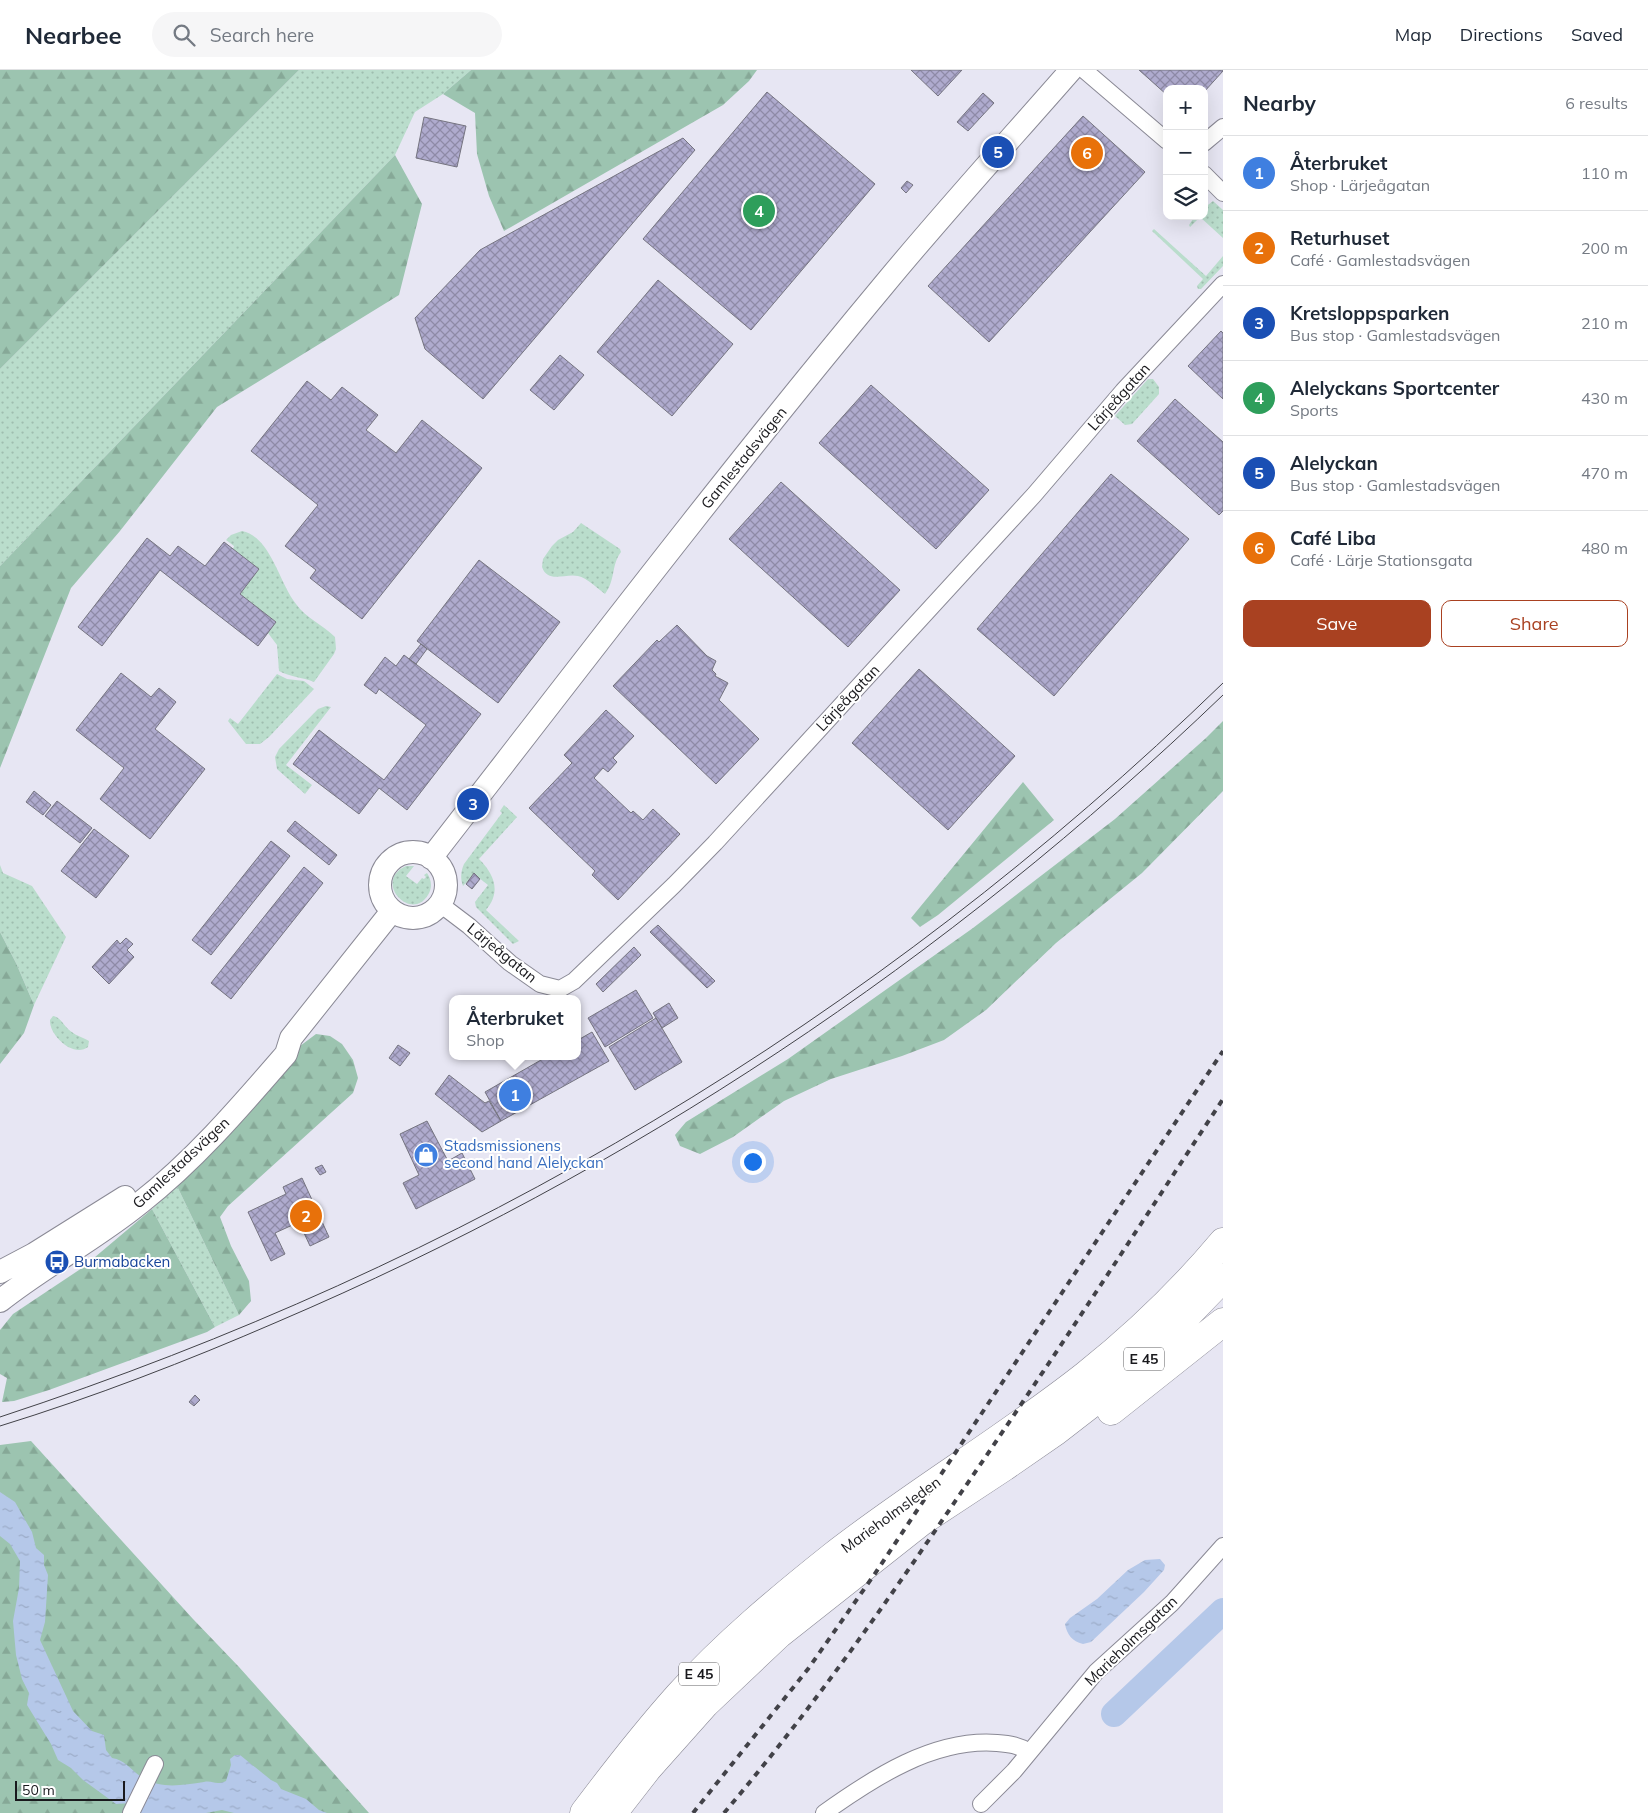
<!DOCTYPE html>
<html lang="en">
<head>
<meta charset="utf-8">
<style>
	body { margin:0; font-family:Mulish,sans-serif; background:#f6f6f7; color:#1f2937 }
	.controls { position:absolute; right:15px; top:15px; display:grid; overflow:hidden; border-radius:10px; box-shadow:0 5px 20px #0002 }
	.controls button { width:45px; height:45px; display:grid; place-items:center; padding:0; border:0; border-bottom:1px solid #e0e1e3; background:#fff; color:#1f2937; font:25px sans-serif }
	.scale { position:absolute; left:15px; bottom:12px; width:110px; box-sizing:border-box; padding-left:5px; border:2px solid #19191d; border-top:0; font-size:14px; line-height:18px; white-space:nowrap; color:#19191d; -webkit-text-stroke:4px #fff; paint-order:stroke }
	.you { position:absolute; left:752px; top:1091px; width:18px; height:18px; margin:-12px; border:4px solid #fff; border-radius:50%; background:#1a73e8; box-shadow:0 0 0 8px #1a73e833 }
	.badge { display:grid; place-items:center; width:32px; height:32px; border-radius:50%; background:#a94121; color:#fff; font-size:16px; font-weight:700 }
	.pin { position:absolute; translate:-50% -50%; border:2px solid #fff; box-shadow:0 1px 5px #0006 }
	.popup { position:absolute; left:449px; top:925px; width:132px; height:65px; box-sizing:border-box; display:grid; place-content:center; border-radius:10px; background:#fff; filter:drop-shadow(0 1px 4px #0005); font-size:16px; white-space:nowrap; color:#747a83 }
	.popup b { font-size:19px; color:#1f2937 }
	.popup::after { content:''; position:absolute; left:50%; top:100%; margin-left:-10px; border:10px solid transparent; border-top-color:#fff }
	.list { margin:0; padding:0; list-style:none }
	h2 { display:flex; justify-content:space-between; align-items:center; height:65px; margin:0; padding:0 20px; font-size:21px }
	h2 small { font-size:16px; font-weight:400; color:#747a83 }
	.list li { display:grid; grid-template-columns:32px 1fr auto; gap:15px; align-items:center; box-sizing:border-box; height:75px; padding:0 20px; border-top:1px solid #e0e1e3 }
	.list b { display:block; font-size:19px; white-space:nowrap }
	.list p { margin:0; font-size:16px; white-space:nowrap; color:#747a83 }
	.list em { font-size:16px; font-style:normal; color:#747a83 }
	.actions { display:flex; gap:10px; padding:15px 20px }
	.actions a { flex:1; padding:11px 0; border:1px solid #a94121; border-radius:10px; text-align:center; font-size:18px; color:#a94121 }
	.actions .main { background:#a94121; color:#fff }
	.icon { flex:none; width:28px; height:28px; fill:none; stroke:currentColor; stroke-width:2; stroke-linecap:round; stroke-linejoin:round }
	.map { position:relative; flex:none; width:1223px; height:1743px; overflow:hidden }
	header { display:flex; align-items:center; gap:30px; box-sizing:border-box; height:70px; padding:0 25px; background:#fff; border-bottom:1px solid #e0e1e3 }
	header strong { font-size:24px }
	nav { display:flex; gap:28px; margin-inline-start:auto; font-size:18px }
	.search { width:350px; height:45px; background:#f6f6f7; display:flex; align-items:center; gap:12px; box-sizing:border-box; padding:0 18px; border-radius:28px; color:#747a83; font-size:19px }
	main { display:flex }
	aside { flex:1; background:#fff }
	.map>svg:first-child { display:block }
	.green { fill:url(#green-dots) }
	.forest { fill:url(#forest-firs) }
	.water { fill:url(#water-ripples) }
	.lines { fill:none; stroke-linecap:round; stroke-linejoin:round }
	.river { stroke:#b5c8e9; stroke-width:26 }
	.building { fill:url(#building-cross-hatch); stroke:#757480 }
	.street-casing { stroke:#8a8995; stroke-width:18 }
	.secondary-casing { stroke:#8a8995; stroke-width:24 }
	.highway-casing { stroke:#8a8995; stroke-width:29 }
	.street { stroke:#fff; stroke-width:16 }
	.secondary { stroke:#fff; stroke-width:22 }
	.highway { stroke:#fff; stroke-width:28 }
	.tram { stroke:#424248; stroke-width:1 }
	.rail { stroke:#424248; stroke-width:4; stroke-dasharray:6 6; stroke-linecap:butt }
	.labels { text-anchor:middle; stroke-width:4; stroke-linejoin:round; paint-order:stroke }
	.shield { fill:#fff; stroke:#5e5e61; stroke-width:1 }
	.shield-label { font-size:14px; font-weight:bold; fill:#19191d }
	.street-label { font-size:15px; fill:#19191d; stroke:#fff }
	.shop-label { font-size:15px; fill:#366cbe; stroke:#fff; text-anchor:start }
	.transit-label { font-size:15px; fill:#164399; stroke:#fff; text-anchor:start }
</style>
</head>
<body>
<header>
<strong>Nearbee</strong>
<div class="search"><svg class="icon" aria-label="search" viewBox="0 0 24 24"><circle cx="10" cy="10" r="6"/><path d="M15 15l6 6"/></svg>Search here</div>
<nav><a>Map</a><a>Directions</a><a>Saved</a></nav>
</header>
<main>
<div class="map">
<svg width="1223" height="1743" viewBox="0 0 1223 1743">
	<defs>
		<pattern id="green-dots" width="8" height="8" patternUnits="userSpaceOnUse" patternTransform="scale(1.25)"><rect width="8" height="8" fill="#baddcc"/><path d="M2 2h.1M6 6h.1" fill="none" stroke="#9fbdaf" stroke-width="1.8" stroke-linecap="round"/></pattern>
		<pattern id="forest-firs" width="22" height="20" patternUnits="userSpaceOnUse" patternTransform="scale(1.25)"><rect width="22" height="20" fill="#9cc4b0"/><path d="M5 1l3.5 6h-7zM16 11l3.5 6h-7z" fill="#86a897"/></pattern>
		<pattern id="water-ripples" width="26" height="14" patternUnits="userSpaceOnUse" patternTransform="scale(1.25)"><rect width="26" height="14" fill="#b5c8e9"/><path d="M2 4q2-2 4 0t4 0M15 11q2-2 4 0t4 0" fill="none" stroke="#9babc7"/></pattern>
		<pattern id="building-cross-hatch" width="8" height="8" patternUnits="userSpaceOnUse" patternTransform="scale(1.25)"><rect width="8" height="8" fill="#afabce"/><path d="M0 0l8 8M0 8l8-8" fill="none" stroke="#8e8aa7"/></pattern>
	</defs>
	<rect width="100%" height="100%" fill="#e7e6f3"/>
	<path class="green" d="M 299,0 L 471,0 L 443,24 L 415,42 L 395,85 L 0,496 L 0,299 Z
		M 1213,131 L 1223,140 L 1223,168 L 1200,147 L 1190,157 L 1189,155 L 1195,146 L 1204,146 L 1204,138 Z
		M 1154,159 L 1206,206 L 1223,186 L 1223,196 L 1201,219 L 1198,219 L 1197,216 L 1203,209 L 1152,161 Z
		M 1148,309 L 1153,309 L 1159,317 L 1159,324 L 1132,354 L 1125,355 L 1115,346 Z
		M 581,453 L 620,479 L 621,482 C 611,495 616,509 605,524 C 597,518 587,508 578,506 C 565,503 548,514 542,497 L 543,489 L 552,476 L 558,470 L 573,462 Z
		M 242,461 C 271,467 279,513 296,534 C 306,548 323,555 335,567 L 336,579 L 334,584 L 314,612 C 302,607 290,607 279,601 L 277,575 L 268,563 L 276,552 L 240,524 L 259,499 L 233,479 L 234,476 L 226,470 L 231,465 Z
		M 277,604 L 287,609 L 304,611 L 314,619 L 269,667 L 260,674 L 246,674 L 228,651 L 230,648 L 238,654 Z
		M 326,636 L 331,637 L 286,695 L 312,715 L 305,724 L 277,699 L 275,687 L 279,679 L 318,639 Z
		M 504,735 L 517,747 L 479,789 C 495,805 501,822 486,840 L 519,871 L 513,874 L 476,837 L 475,832 L 488,815 L 474,804 L 463,816 C 460,808 461,801 464,794 L 502,743 L 500,741 Z
		M 0,795 L 3,803 L 32,816 L 66,867 L 34,935 L 16,893 L 0,862 Z
		M 406,796 L 414,796 L 406,806 L 417,814 L 422,808 L 424,809 L 426,807 L 424,805 L 427,803 C 431,809 433,817 428,825 C 411,853 372,811 406,796 Z
		M 53,946 C 60,947 63,954 68,959 C 74,965 82,967 89,971 L 88,977 C 73,988 49,965 50,950 Z
		M 177,1116 L 239,1245 L 215,1257 L 152,1139 Z"/>
	<path class="forest" d="M 0,0 L 299,0 L 0,299 Z
		M 471,0 L 757,0 L 749,11 L 723,35 L 504,161 L 489,126 L 477,84 L 475,43 L 443,24 Z
		M 395,85 L 422,134 L 399,225 L 217,337 L 120,461 L 71,518 L 0,698 L 0,496 Z
		M 1223,651 L 1223,721 L 1142,803 L 1056,873 L 986,940 L 944,970 L 902,986 L 831,1009 L 784,1031 L 733,1067 L 700,1084 L 680,1076 L 675,1065 L 686,1052 L 788,989 L 973,858 L 1115,749 L 1206,668 Z
		M 1023,712 L 1054,750 L 938,845 L 920,857 L 911,848 Z
		M 0,862 L 16,893 L 34,935 L 24,963 L 0,994 Z
		M 316,964 L 330,966 L 342,974 L 353,990 L 358,1008 L 353,1023 L 228,1136 L 220,1147 L 231,1176 L 249,1211 L 251,1231 L 239,1245 L 177,1116 L 300,976 Z
		M 152,1139 L 215,1257 L 207,1262 L 49,1320 L 14,1331 L 2,1332 L 7,1308 L 0,1304 L 0,1260 L 13,1244 L 82,1198 Z
		M 31,1371 L 193,1549 L 239,1597 L 369,1743 L 0,1743 L 0,1375 Z"/>
	<path class="water" d="M 0,1422 L 15,1432 L 32,1462 L 36,1478 L 44,1485 L 44,1495 L 48,1505 L 45,1552 L 40,1570 L 73,1641 L 92,1661 L 104,1665 L 106,1680 L 112,1688 C 125,1690 130,1699 140,1706 C 160,1720 182,1715 204,1712 C 213,1710 215,1716 226,1711 L 231,1695 L 230,1689 L 235,1685 L 240,1685 L 271,1710 L 277,1713 L 281,1719 L 306,1729 L 319,1740 L 327,1743 L 234,1743 L 222,1740 L 206,1743 L 140,1743 L 131,1733 L 116,1734 L 83,1710 L 71,1698 L 58,1690 L 51,1674 L 27,1635 L 29,1623 L 22,1609 L 16,1585 L 13,1551 L 19,1518 L 20,1491 L 10,1474 L 0,1466 Z
		M 1160,1489 L 1165,1495 L 1164,1500 L 1144,1522 L 1091,1572 L 1083,1574 C 1072,1571 1067,1565 1065,1554 L 1070,1548 L 1097,1529 L 1128,1500 L 1145,1490 Z"/>
	<g class="lines">
		<path class="river" d="M 1114,1644 L 1223,1541"/>
	</g>
	<path class="building" d="M 911,0 L 962,0 L 938,26 Z
		M 1139,0 L 1223,0 L 1223,1 L 1204,22 L 1204,19 L 1167,19 L 1167,25 Z
		M 767,22 L 875,114 L 751,260 L 643,169 Z
		M 983,23 L 994,33 L 968,61 L 957,52 Z
		M 1083,46 L 1145,102 L 989,272 L 928,216 Z
		M 424,47 L 466,56 L 457,97 L 416,88 Z
		M 683,68 L 695,80 L 483,329 L 425,279 L 415,248 L 480,180 Z
		M 907,111 L 913,115 L 906,123 L 901,118 Z
		M 658,210 L 733,274 L 672,346 L 597,282 Z
		M 1221,261 L 1223,263 L 1223,329 L 1188,296 Z
		M 560,285 L 584,305 L 554,340 L 530,320 Z
		M 307,311 L 331,330 L 342,317 L 378,345 L 366,360 L 396,383 L 422,350 L 482,398 L 362,549 L 310,508 L 316,500 L 285,476 L 318,435 L 251,381 Z
		M 871,315 L 989,420 L 936,479 L 819,373 Z
		M 1175,329 L 1223,372 L 1223,441 L 1219,445 L 1137,371 Z
		M 1111,404 L 1189,469 L 1054,626 L 977,559 Z
		M 781,412 L 900,520 L 848,577 L 729,469 Z
		M 147,468 L 170,486 L 178,476 L 205,496 L 224,472 L 259,499 L 240,524 L 276,552 L 258,576 L 160,500 L 102,576 L 78,557 Z
		M 479,490 L 560,552 L 498,633 L 417,571 Z
		M 677,555 L 707,586 L 716,591 L 712,600 L 716,604 L 715,606 L 728,613 L 719,630 L 759,669 L 716,714 L 613,616 L 657,570 L 659,572 Z
		M 421,574 L 427,579 L 416,594 L 409,589 Z
		M 404,585 L 481,644 L 407,740 L 379,718 L 359,744 L 293,694 L 319,660 L 384,710 L 426,655 L 379,619 L 376,624 L 364,615 L 385,587 L 396,596 Z
		M 919,599 L 1015,686 L 948,760 L 852,673 Z
		M 121,603 L 151,627 L 159,618 L 176,632 L 155,659 L 205,699 L 150,769 L 100,729 L 124,698 L 76,660 Z
		M 606,640 L 634,666 L 613,688 L 617,692 L 608,702 L 603,698 L 594,708 L 631,743 L 633,741 L 643,750 L 653,739 L 680,764 L 618,830 L 592,805 L 595,801 L 529,738 L 572,693 L 564,685 Z
		M 34,721 L 51,735 L 43,745 L 26,732 Z
		M 57,731 L 92,758 L 80,773 L 45,746 Z
		M 295,751 L 337,785 L 329,795 L 287,761 Z
		M 94,759 L 129,786 L 96,828 L 61,801 Z
		M 271,771 L 290,786 L 211,885 L 192,870 Z
		M 304,797 L 323,813 L 231,929 L 211,913 Z
		M 474,803 L 480,809 L 472,819 L 466,814 Z
		M 658,855 L 715,911 L 707,918 L 650,862 Z
		M 126,868 L 133,874 L 127,880 L 134,887 L 109,914 L 92,897 L 117,870 L 120,874 Z
		M 634,877 L 641,885 L 603,922 L 596,914 Z
		M 636,920 L 653,948 L 605,977 L 588,948 Z
		M 669,933 L 678,948 L 662,958 L 653,943 Z
		M 656,948 L 682,992 L 635,1020 L 609,977 Z
		M 592,962 L 609,991 L 501,1051 L 485,1022 L 548,986 L 578,986 L 578,970 Z
		M 398,975 L 410,983 L 400,996 L 389,988 Z
		M 449,1005 L 485,1033 L 489,1031 L 501,1051 L 482,1062 L 435,1024 Z
		M 427,1051 L 448,1091 L 462,1083 L 475,1109 L 416,1139 L 403,1113 L 419,1105 L 400,1064 Z
		M 322,1095 L 326,1102 L 320,1105 L 315,1098 Z
		M 302,1108 L 329,1167 L 310,1176 L 299,1152 L 275,1163 L 285,1184 L 271,1191 L 248,1142 L 286,1124 L 283,1117 Z
		M 195,1325 L 200,1330 L 194,1336 L 189,1332 Z"/>
	<g class="lines">
		<defs>
			<path id="street" d="M 1084,0 L 1167,71
				M 1204,73 L 1223,57
				M 1204,104 L 1223,123
				M 440,834 L 469,856 L 510,893 L 540,914 L 560,919 L 574,911 L 674,815 L 715,773 L 1034,425 L 1123,321 L 1223,214
				M 981,1734 L 1014,1701 L 1096,1602 L 1172,1533 L 1223,1476
				M 131,1743 L 155,1694
				M 824,1743 C 873,1708 934,1668 997,1673 C 1010,1674 1018,1675 1029,1682"/>
			<path id="secondary" d="M380 815a33 33 0 1 1 66 0a33 33 0 1 1-66 0Z
				M 431,788 C 580,596 728,402 883,216 C 944,142 1008,72 1071,0
				M 0,1202 L 34,1184 L 125,1127
				M 0,1231 C 44,1196 96,1169 140,1133 C 195,1090 241,1036 286,984 L 291,968 L 392,841"/>
			<path id="highway" d="M 1111,1341 L 1223,1252
				M 584,1743 C 614,1703 645,1663 679,1625 C 725,1574 779,1529 833,1486 C 915,1422 1005,1369 1086,1305 C 1136,1265 1182,1221 1223,1172
				M 613,1743 L 648,1698 L 705,1634 L 779,1564 L 922,1451 L 1004,1397 L 1056,1361 L 1096,1330 L 1164,1269 L 1223,1208"/>
		</defs>
		<use href="#street" class="street-casing"/>
		<use href="#secondary" class="secondary-casing"/>
		<use href="#highway" class="highway-casing"/>
		<use href="#street" class="street"/>
		<use href="#secondary" class="secondary"/>
		<use href="#highway" class="highway"/>
		<path class="tram" d="M 0,1347 C 465,1194 871,954 1223,613
			M 0,1356 C 94,1327 187,1291 277,1252 C 631,1101 946,891 1223,625"/>
		<path class="rail" d="M 693,1743 L 808,1599 L 874,1505 L 1223,981
			M 724,1743 C 808,1644 883,1538 956,1430 C 1047,1298 1135,1163 1223,1029"/>
	</g>
	<defs>
		<symbol id="shop-disc" viewBox="-11 -11 22 22"><circle r="9.5" fill="#3f7fe0" stroke="#fff"/><path d="M-5-2.5h2.3a2.7 3.5 0 0 1 5.4 0H5L5.5 6h-11ZM-1.5-2.5h3a1.5 2.3 0 0 0-3 0Z" fill="#fff"/></symbol>
		<symbol id="bus-disc" viewBox="-11 -11 22 22"><circle r="9.5" fill="#1a4fb4" stroke="#fff"/><path d="M-5-6H5V4H4V6H2V4H-2V6H-4V4H-5ZM-3.5-4V0h7V-4ZM-3.5 1.2v1.5H-2V1.2ZM2 1.2v1.5H3.5V1.2Z" fill="#fff"/></symbol>
	</defs>
	<g fill-rule="evenodd">
		<use href="#shop-disc" x="412" y="1071" width="28" height="28"/>
		<use href="#bus-disc" x="43" y="1178" width="28" height="28"/>
	</g>
	<g class="labels">
		<g class="shield">
			<rect x="1124" y="1277.5" width="40" height="23" rx="4"/>
			<rect x="679" y="1592.5" width="40" height="23" rx="4"/>
		</g>
		<g class="shield-label">
			<text x="1144" y="1294">E 45</text>
			<text x="699" y="1609">E 45</text>
		</g>
		<g class="street-label">
			<text transform="translate(1119 327) rotate(-48)" y="5">Lärjeågatan</text>
			<text transform="translate(744 388) rotate(-51)" y="5">Gamlestadsvägen</text>
			<text transform="translate(848 628) rotate(-47)" y="5">Lärjeågatan</text>
			<text transform="translate(502 883) rotate(39)" y="5">Lärjeågatan</text>
			<text transform="translate(181 1093) rotate(-43)" y="5">Gamlestadsvägen</text>
			<text transform="translate(891 1445) rotate(-36)" y="5">Marieholmsleden</text>
			<text transform="translate(1131 1571) rotate(-44)" y="5">Marieholmsgatan</text>
		</g>
		<g class="shop-label">
			<text x="444" y="1081">Stadsmissionens<tspan x="444" dy="17">second hand Alelyckan</tspan></text>
		</g>
		<g class="transit-label">
			<text x="74" y="1197">Burmabacken</text>
		</g>
	</g>
</svg>
<div class="controls">
<button>+</button>
<button>−</button>
<button><svg class="icon" aria-label="layers" viewBox="0 0 24 24"><path d="M12 4l9 5-9 5-9-5zM3 14l9 5 9-5"/></svg></button>
</div>
<div class="scale">50 m</div>
<div class="you"></div>
<div class="pin badge" style="left:515px;top:1025px;background:#3f7fe0">1</div>
<div class="popup"><b>Återbruket</b>Shop</div>
<div class="pin badge" style="left:306px;top:1146px;background:#e8710a">2</div>
<div class="pin badge" style="left:473px;top:734px;background:#1a4fb4">3</div>
<div class="pin badge" style="left:759px;top:141px;background:#2e9e5b">4</div>
<div class="pin badge" style="left:998px;top:82px;background:#1a4fb4">5</div>
<div class="pin badge" style="left:1087px;top:83px;background:#e8710a">6</div>
</div>
<aside>
<h2>Nearby<small>6 results</small></h2>
<ul class="list">
<li><span class="badge" style="background:#3f7fe0">1</span><div><b>Återbruket</b><p>Shop · Lärjeågatan</p></div><em>110 m</em></li>
<li><span class="badge" style="background:#e8710a">2</span><div><b>Returhuset</b><p>Café · Gamlestadsvägen</p></div><em>200 m</em></li>
<li><span class="badge" style="background:#1a4fb4">3</span><div><b>Kretsloppsparken</b><p>Bus stop · Gamlestadsvägen</p></div><em>210 m</em></li>
<li><span class="badge" style="background:#2e9e5b">4</span><div><b>Alelyckans Sportcenter</b><p>Sports</p></div><em>430 m</em></li>
<li><span class="badge" style="background:#1a4fb4">5</span><div><b>Alelyckan</b><p>Bus stop · Gamlestadsvägen</p></div><em>470 m</em></li>
<li><span class="badge" style="background:#e8710a">6</span><div><b>Café Liba</b><p>Café · Lärje Stationsgata</p></div><em>480 m</em></li>
</ul>
<div class="actions"><a class="main">Save</a><a>Share</a></div>
</aside>
</main>
</body>
</html>
